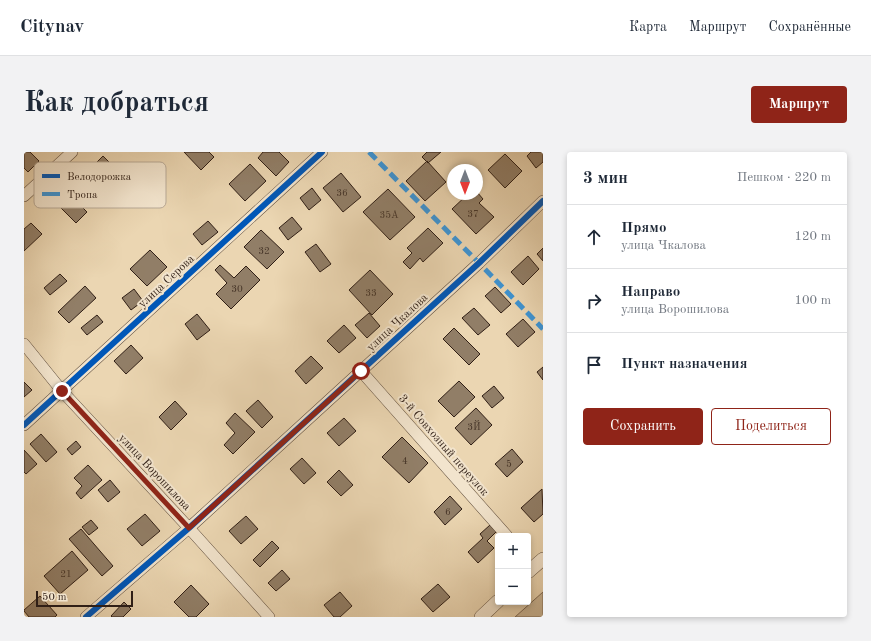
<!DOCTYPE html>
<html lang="ru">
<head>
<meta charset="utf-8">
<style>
	body { margin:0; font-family:"Old Standard TT",serif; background:#f2f2f3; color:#1f2937 }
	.controls { position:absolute; right:12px; bottom:12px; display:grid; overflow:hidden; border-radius:4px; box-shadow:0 2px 6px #0003 }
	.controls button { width:36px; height:36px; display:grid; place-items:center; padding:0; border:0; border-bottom:1px solid #e0e1e3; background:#fff; color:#1f2937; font:20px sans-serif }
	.compass { position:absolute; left:423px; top:12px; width:36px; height:36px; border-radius:50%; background:#fff; box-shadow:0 2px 6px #0003; rotate:180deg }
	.scale { position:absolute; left:12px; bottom:10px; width:97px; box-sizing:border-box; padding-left:4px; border:2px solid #301f16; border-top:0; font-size:11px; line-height:14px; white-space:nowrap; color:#301f16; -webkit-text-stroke:3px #f2e4cd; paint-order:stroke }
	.stop { position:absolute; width:12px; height:12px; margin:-9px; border:3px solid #8f2418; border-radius:50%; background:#fff }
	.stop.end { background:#8f2418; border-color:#fff; box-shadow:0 1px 4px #0008 }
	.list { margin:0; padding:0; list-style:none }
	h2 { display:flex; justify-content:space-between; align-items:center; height:52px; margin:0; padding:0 16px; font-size:17px }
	h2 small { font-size:13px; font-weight:400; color:#747a83 }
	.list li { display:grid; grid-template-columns:26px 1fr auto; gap:12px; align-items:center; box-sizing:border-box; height:64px; padding:0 16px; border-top:1px solid #e0e1e3 }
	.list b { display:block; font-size:15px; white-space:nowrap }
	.list p { margin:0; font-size:13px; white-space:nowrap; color:#747a83 }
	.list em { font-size:13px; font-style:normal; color:#747a83 }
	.actions { display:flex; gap:8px; padding:12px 16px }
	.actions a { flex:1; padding:9px 0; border:1px solid #8f2418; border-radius:4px; text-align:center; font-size:14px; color:#8f2418 }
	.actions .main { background:#8f2418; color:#fff }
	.icon { flex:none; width:22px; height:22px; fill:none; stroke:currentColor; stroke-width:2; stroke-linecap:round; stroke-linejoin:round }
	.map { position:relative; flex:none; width:519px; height:465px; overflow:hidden; border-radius:4px }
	header { display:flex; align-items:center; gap:24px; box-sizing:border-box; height:56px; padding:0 20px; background:#fff; border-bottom:1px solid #e0e1e3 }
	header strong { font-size:19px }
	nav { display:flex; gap:22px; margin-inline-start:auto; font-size:14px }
	.intro { display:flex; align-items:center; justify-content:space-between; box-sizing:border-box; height:96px; padding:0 24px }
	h1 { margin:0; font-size:28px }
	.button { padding:10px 18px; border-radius:4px; background:#8f2418; color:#fff; font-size:14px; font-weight:700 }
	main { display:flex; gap:24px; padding:0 24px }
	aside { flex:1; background:#fff; border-radius:4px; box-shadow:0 2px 6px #0003 }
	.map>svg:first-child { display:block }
	.green { fill:#cbb797; stroke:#7e6b56 }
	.building { fill:#917e67; stroke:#301f16 }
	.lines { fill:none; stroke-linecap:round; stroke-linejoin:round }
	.minor-casing { stroke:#5f4d3d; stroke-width:12 }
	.tertiary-casing { stroke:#5f4d3d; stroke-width:14 }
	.minor { stroke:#f2e4cd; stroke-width:11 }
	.tertiary { stroke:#f2e4cd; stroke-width:13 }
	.quiet { stroke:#3d94d4; stroke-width:5; stroke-dasharray:10 5; stroke-linecap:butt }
	.cycleway-casing { stroke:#f2e4cd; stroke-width:8 }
	.cycleway { stroke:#0057b8; stroke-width:6 }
	.route { stroke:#8f2418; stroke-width:5 }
	.labels { text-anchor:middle; stroke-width:4; stroke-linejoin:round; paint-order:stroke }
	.number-label { font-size:10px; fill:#48372a }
	.street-label { font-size:12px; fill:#301f16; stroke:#f2e4cd }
	.key { fill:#f2e4cd; stroke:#b8a996; stroke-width:1 }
	.key-label { font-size:11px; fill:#301f16 }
</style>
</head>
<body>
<header>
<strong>Citynav</strong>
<nav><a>Карта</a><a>Маршрут</a><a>Сохранённые</a></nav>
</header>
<div class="intro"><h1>Как добраться</h1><a class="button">Маршрут</a></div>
<main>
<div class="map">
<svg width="519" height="465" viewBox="0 0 519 465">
	<rect width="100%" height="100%" fill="#ebd6b2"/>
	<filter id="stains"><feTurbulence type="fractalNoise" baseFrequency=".005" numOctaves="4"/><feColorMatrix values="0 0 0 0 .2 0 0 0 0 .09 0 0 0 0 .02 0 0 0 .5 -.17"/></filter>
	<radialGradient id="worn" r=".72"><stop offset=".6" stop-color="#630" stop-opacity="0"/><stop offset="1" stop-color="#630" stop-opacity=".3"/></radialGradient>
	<path class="green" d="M 519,440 L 519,465 L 491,465 Z"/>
	<path class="building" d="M 0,0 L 6,0 L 15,9 L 4,20 L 0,16 Z
		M 160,0 L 185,0 L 190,5 L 177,18 Z
		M 239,0 L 255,0 L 265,10 L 252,24 L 234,6 Z
		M 403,0 L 417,0 L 404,11 L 398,5 Z
		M 507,0 L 519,0 L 519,10 L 512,16 L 503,4 Z
		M 481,2 L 498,19 L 481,36 L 464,18 Z
		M 79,4 L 105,30 L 94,41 L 68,15 Z
		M 403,9 L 422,30 L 401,49 L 382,29 Z
		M 226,12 L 242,29 L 221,49 L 205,32 Z
		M 317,21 L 337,45 L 319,60 L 299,36 Z
		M 37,34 L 63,60 L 52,71 L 26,45 Z
		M 288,36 L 297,48 L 285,58 L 276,46 Z
		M 364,37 L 391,65 L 366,88 L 339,60 Z
		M 453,40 L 459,47 L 455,51 L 470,65 L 452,82 L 428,57 L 444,42 L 453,42 Z
		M 268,65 L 278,77 L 264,88 L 255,76 Z
		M 184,69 L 194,80 L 178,93 L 169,82 Z
		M 7,71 L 18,82 L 0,99 L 0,77 Z
		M 404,76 L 419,91 L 399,110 L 396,106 L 386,117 L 379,110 L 388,101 L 383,96 Z
		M 237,78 L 260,100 L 243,117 L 220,95 Z
		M 292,92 L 307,112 L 296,120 L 281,100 Z
		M 519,96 L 519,109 L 513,102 Z
		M 126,98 L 143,115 L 123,134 L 106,117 Z
		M 504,104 L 515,117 L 499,133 L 487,120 Z
		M 196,113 L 210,126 L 222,114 L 236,128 L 207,157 L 192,142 L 203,131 L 191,118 Z
		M 346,118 L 369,142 L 348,163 L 325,138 Z
		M 36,122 L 43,129 L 26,143 L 20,136 Z
		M 61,134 L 72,146 L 45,171 L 34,160 Z
		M 471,135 L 487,152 L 477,161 L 461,144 Z
		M 110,137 L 119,149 L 107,158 L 98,146 Z
		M 450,156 L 466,173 L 454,183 L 438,166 Z
		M 345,161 L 356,174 L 343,186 L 331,173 Z
		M 173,162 L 186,178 L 173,188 L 161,172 Z
		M 73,163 L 79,170 L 63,183 L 57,176 Z
		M 499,167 L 511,180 L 494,195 L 482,182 Z
		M 320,173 L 332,186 L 315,201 L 303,189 Z
		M 430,176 L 456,202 L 445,213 L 419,187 Z
		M 107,193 L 119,206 L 102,222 L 90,209 Z
		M 287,204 L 299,216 L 282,232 L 271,219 Z
		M 519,215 L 519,228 L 513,220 Z
		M 435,229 L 451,245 L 430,265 L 414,249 Z
		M 0,230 L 8,238 L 0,245 Z
		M 470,234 L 480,246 L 468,256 L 458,244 Z
		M 234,248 L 249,265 L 238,276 L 222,259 Z
		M 151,249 L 163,262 L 147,278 L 135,265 Z
		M 452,256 L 468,273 L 447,293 L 431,276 Z
		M 211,261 L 231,280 L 209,302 L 200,293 L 211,281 L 202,271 Z
		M 320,266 L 332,279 L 315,294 L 303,281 Z
		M 17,282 L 33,300 L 22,310 L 6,292 Z
		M 378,285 L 404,311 L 385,331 L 358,305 Z
		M 52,289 L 57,295 L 48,303 L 43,297 Z
		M 488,297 L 499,310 L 483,325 L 471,312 Z
		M 0,298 L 13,312 L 2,322 L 0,320 Z
		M 278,306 L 292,321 L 280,332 L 266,317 Z
		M 64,313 L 78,328 L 57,347 L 52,341 L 58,334 L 50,326 Z
		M 315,318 L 329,333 L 317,344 L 303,330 Z
		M 86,328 L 96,340 L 84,350 L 74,338 Z
		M 518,337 L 519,362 L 510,370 L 497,356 Z
		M 426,344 L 438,357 L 421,373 L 410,360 Z
		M 121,362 L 136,379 L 118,394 L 103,377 Z
		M 222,364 L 234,377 L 217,392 L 205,379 Z
		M 67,368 L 74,376 L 65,383 L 58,375 Z
		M 466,373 L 472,380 L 463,389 L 470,396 L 454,411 L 444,400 L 459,386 L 456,382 Z
		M 57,377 L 89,414 L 78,424 L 45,387 Z
		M 248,389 L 255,396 L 236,415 L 229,408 Z
		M 48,399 L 64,418 L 36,442 L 20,424 Z
		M 258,418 L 266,427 L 252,439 L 244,431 Z
		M 414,432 L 426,445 L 409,460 L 397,447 Z
		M 167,433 L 185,452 L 172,465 L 165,465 L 150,450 Z
		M 316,440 L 328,454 L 316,465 L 310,465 L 300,453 Z
		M 16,444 L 33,463 L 31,465 L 5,465 L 0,459 L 0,458 Z
		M 100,450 L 107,457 L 99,465 L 88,465 L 87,464 Z"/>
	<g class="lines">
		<defs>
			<path id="minor" d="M 0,44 L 48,0
				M 0,192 L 38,239 L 165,376 L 245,465
				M 337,219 L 483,384
				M 0,273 L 298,0
				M 62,465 L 165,376 L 455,111 L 519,49"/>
			<path id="tertiary" d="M 504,420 L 519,407
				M 457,465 L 474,449"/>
		</defs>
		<use href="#minor" class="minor-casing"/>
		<use href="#tertiary" class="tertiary-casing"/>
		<use href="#minor" class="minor"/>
		<use href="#tertiary" class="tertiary"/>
		<path class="quiet" d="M 345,0 L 455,111 L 519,177"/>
		<defs>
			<path id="cycleway" d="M 0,273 L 298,0
				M 62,465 L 165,376 L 455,111 L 519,49"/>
		</defs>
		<use href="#cycleway" class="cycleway-casing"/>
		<use href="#cycleway" class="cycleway"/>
	</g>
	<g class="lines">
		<path class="route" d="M 38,239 L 165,376 L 337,219"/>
	</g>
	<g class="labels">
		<g class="number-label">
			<text x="318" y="44">36</text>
			<text x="449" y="65">37</text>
			<text x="365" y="66">35А</text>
			<text x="240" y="102">32</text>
			<text x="213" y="140">30</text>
			<text x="347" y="144">33</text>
			<text x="450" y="278">3Й</text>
			<text x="381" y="312">4</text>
			<text x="485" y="315">5</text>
			<text x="424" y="363">6</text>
			<text x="42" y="425">21</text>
		</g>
		<g class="street-label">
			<text transform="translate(142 129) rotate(-43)" y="4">улица Серова</text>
			<text transform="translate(373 170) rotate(-43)" y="4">улица Чкалова</text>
			<text transform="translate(420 293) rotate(49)" y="4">3-й Совхозный переулок</text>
			<text transform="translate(131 320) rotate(47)" y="4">улица Ворошилова</text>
		</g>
	</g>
	<rect x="10" y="10" width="132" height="46" rx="6" class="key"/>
	<rect x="18" y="22" width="18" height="4" fill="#0057b8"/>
	<rect x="18" y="40" width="18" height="4" fill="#3d94d4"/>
	<g class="key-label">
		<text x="43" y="28">Велодорожка</text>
		<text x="43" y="46">Тропа</text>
	</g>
	<rect width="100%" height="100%" filter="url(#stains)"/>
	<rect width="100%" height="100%" fill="url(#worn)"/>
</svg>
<div class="controls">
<button>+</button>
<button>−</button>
</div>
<svg class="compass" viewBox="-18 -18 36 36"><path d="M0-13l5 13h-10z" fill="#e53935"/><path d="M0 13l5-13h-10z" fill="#747a83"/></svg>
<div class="scale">50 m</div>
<div class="stop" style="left:337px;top:219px"></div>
<div class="stop end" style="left:38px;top:239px"></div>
</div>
<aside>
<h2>3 мин<small>Пешком · 220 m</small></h2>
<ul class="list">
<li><svg class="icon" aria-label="ahead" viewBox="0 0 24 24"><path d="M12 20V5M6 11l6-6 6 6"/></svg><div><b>Прямо</b><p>улица Чкалова</p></div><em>120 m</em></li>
<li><svg class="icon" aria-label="right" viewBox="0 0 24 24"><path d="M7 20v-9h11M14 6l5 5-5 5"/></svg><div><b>Направо</b><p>улица Ворошилова</p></div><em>100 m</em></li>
<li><svg class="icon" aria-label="arrive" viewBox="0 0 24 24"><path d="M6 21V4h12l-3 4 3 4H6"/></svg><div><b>Пункт назначения</b></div></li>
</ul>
<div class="actions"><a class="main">Сохранить</a><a>Поделиться</a></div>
</aside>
</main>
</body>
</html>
